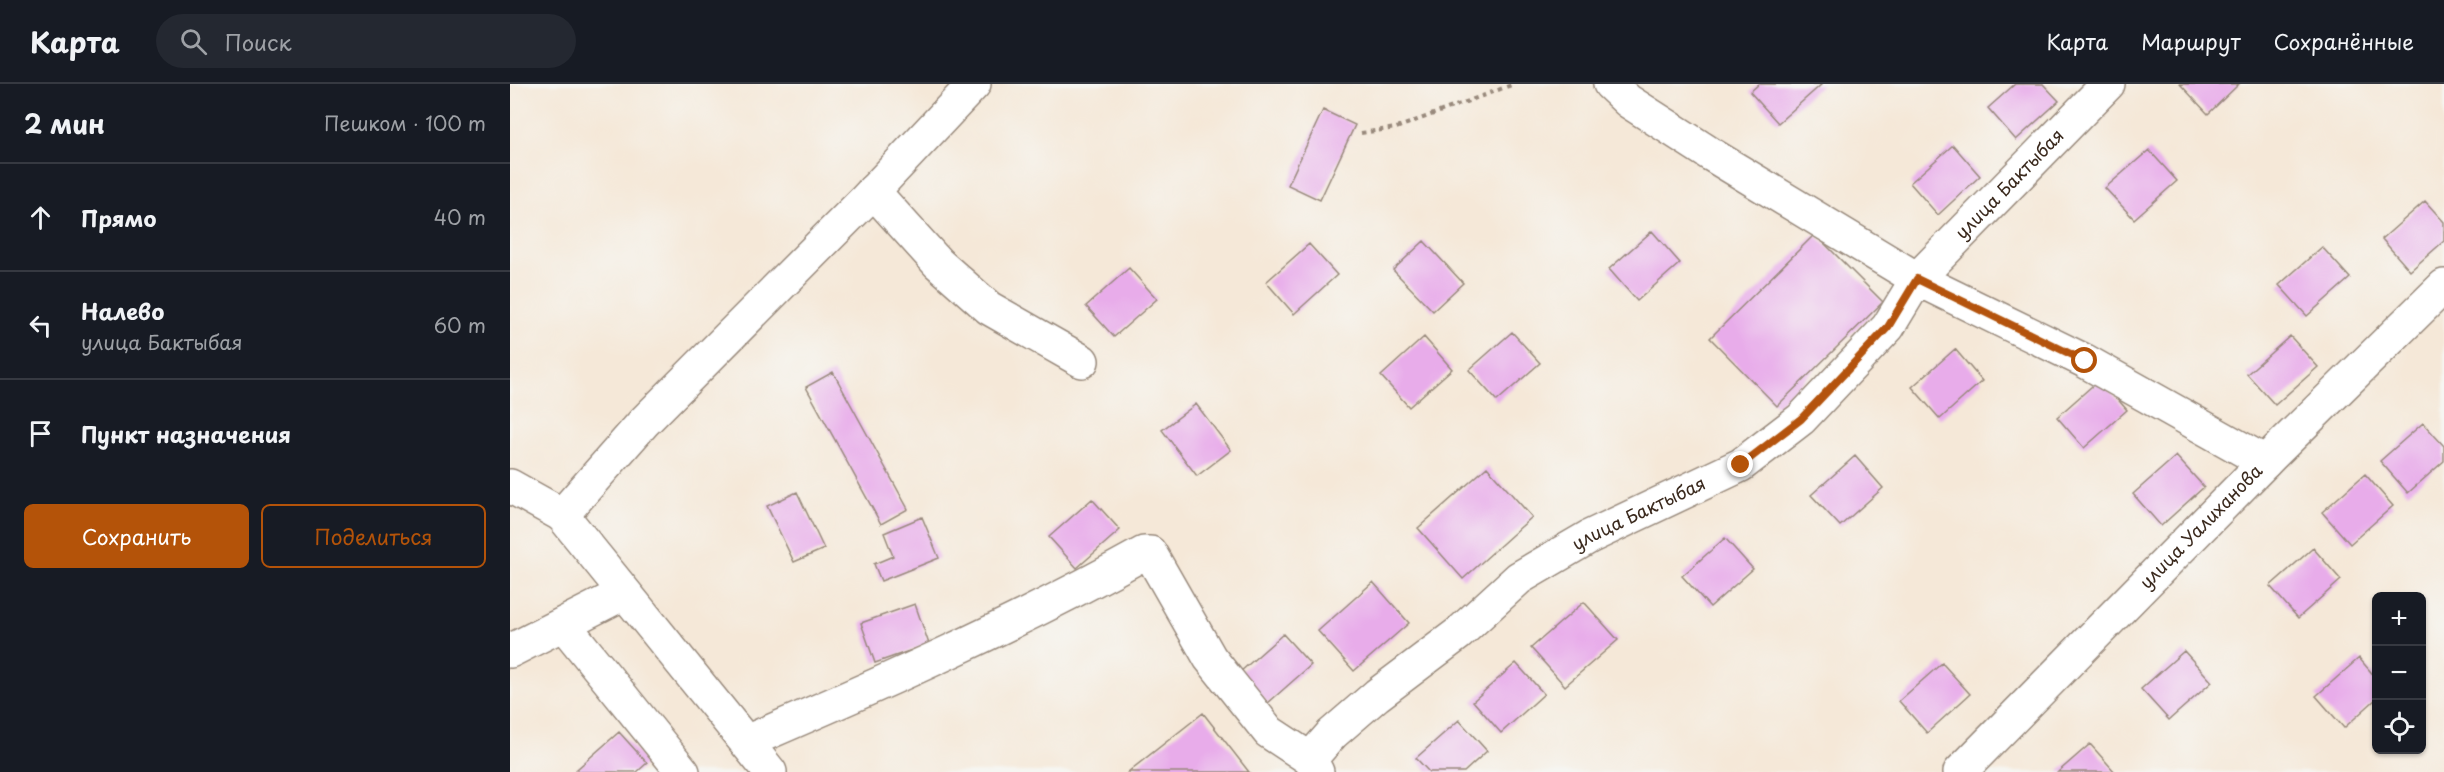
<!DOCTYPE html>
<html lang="ru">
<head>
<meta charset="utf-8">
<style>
	body { margin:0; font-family:"Playpen Sans",sans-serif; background:#242831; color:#f1f3f6 }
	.controls { position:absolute; right:18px; bottom:18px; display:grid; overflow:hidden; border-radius:9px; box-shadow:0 2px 4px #0004 }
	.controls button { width:54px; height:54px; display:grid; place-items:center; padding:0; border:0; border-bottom:2px solid #363941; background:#171b24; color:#f1f3f6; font:30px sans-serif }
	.stop { position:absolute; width:18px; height:18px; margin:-14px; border:4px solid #b45309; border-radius:50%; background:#fff }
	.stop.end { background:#b45309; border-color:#fff; box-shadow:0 2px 6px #0008 }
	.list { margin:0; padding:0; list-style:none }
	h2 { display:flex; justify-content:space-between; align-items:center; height:78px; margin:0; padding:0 24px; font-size:26px }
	h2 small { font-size:20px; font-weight:400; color:#9ea1a6 }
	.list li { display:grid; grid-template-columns:39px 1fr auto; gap:18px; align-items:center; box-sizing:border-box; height:108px; padding:0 24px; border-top:2px solid #363941 }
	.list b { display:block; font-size:22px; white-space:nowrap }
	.list p { margin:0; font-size:20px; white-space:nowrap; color:#9ea1a6 }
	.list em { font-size:20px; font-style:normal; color:#9ea1a6 }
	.actions { display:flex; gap:12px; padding:18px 24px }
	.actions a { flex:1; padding:14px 0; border:2px solid #b45309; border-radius:9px; text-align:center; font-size:21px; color:#b45309 }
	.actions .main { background:#b45309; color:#fff }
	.icon { flex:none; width:33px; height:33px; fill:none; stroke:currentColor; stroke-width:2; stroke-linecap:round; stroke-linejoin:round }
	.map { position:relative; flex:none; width:1934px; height:688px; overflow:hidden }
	header { display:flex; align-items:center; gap:36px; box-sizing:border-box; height:84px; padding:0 30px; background:#171b24; border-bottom:2px solid #363941 }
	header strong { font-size:28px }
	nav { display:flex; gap:33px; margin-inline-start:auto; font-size:21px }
	.search { width:420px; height:54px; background:#242831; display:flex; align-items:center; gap:15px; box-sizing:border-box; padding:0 21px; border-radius:33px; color:#9ea1a6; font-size:22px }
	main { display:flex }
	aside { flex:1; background:#171b24 }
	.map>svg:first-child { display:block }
	.building { fill:#e8acea }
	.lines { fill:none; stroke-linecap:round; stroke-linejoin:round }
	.minor-casing { stroke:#98897b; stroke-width:36 }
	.path { stroke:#98897b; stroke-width:4; stroke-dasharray:4.5 4.5; stroke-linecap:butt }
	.minor { stroke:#fff; stroke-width:33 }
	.route { stroke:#b45309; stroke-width:8 }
	.labels { text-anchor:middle; stroke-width:4.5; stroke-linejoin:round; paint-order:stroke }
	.street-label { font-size:18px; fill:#3b2a1e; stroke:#f6f6f2 }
</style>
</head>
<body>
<header>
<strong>Карта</strong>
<div class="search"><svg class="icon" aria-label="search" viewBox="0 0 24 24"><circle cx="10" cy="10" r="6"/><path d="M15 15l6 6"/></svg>Поиск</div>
<nav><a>Карта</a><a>Маршрут</a><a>Сохранённые</a></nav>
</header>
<main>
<aside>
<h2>2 мин<small>Пешком · 100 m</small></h2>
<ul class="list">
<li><svg class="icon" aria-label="ahead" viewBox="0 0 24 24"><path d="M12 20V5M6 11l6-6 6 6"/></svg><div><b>Прямо</b></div><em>40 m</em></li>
<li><svg class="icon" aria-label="left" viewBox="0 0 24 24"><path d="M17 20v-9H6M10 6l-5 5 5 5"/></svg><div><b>Налево</b><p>улица Бактыбая</p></div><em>60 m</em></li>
<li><svg class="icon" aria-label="arrive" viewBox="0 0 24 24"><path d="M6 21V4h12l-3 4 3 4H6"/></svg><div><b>Пункт назначения</b></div></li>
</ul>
<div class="actions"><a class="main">Сохранить</a><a>Поделиться</a></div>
</aside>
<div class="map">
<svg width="1934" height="688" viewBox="0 0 1934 688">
	<rect width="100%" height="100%" fill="#f6f6f2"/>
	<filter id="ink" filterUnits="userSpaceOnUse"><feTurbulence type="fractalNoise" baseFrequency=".0167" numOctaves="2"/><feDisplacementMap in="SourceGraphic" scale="12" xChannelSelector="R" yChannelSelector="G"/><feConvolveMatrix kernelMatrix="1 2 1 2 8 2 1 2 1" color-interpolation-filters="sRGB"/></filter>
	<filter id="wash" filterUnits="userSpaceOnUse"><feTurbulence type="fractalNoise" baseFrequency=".008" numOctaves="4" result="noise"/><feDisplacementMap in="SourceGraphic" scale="24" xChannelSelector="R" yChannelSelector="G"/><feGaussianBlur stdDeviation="1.35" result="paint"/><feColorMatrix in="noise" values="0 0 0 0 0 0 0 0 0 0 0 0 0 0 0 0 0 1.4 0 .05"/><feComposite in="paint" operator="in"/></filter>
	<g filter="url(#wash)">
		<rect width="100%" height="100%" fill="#f5e8d8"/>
		<g id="blocks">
			<path class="building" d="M 1249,0 L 1312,0 L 1268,39 L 1240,8 Z
				M 1505,0 L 1533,0 L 1549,17 L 1506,56 L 1478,24 Z
				M 1670,0 L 1729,0 L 1698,30 Z
				M 813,26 L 845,41 L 810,116 L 778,101 Z
				M 1443,61 L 1470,92 L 1428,131 L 1400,99 Z
				M 1639,66 L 1667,97 L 1624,135 L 1595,104 Z
				M 1915,117 L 1934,138 L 1934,157 L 1900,187 L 1872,155 Z
				M 1142,147 L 1170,179 L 1127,217 L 1099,185 Z
				M 1305,150 L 1373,218 L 1267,322 L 1200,254 Z
				M 914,157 L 953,199 L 923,227 L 883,186 Z
				M 799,160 L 827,191 L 784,230 L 756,198 Z
				M 1812,163 L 1840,194 L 1797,232 L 1769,201 Z
				M 619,184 L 647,215 L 604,253 L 576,222 Z
				M 1002,248 L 1030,279 L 987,317 L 959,286 Z
				M 1780,252 L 1808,283 L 1765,321 L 1737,290 Z
				M 914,253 L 942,285 L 899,323 L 871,292 Z
				M 1445,265 L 1472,297 L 1430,335 L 1402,303 Z
				M 323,288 L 398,425 L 371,440 L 296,303 Z
				M 1590,295 L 1617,326 L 1574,364 L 1547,333 Z
				M 686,320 L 721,366 L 687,392 L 652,346 Z
				M 1913,339 L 1934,362 L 1934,377 L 1898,409 L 1870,377 Z
				M 1345,372 L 1373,404 L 1330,442 L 1301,411 Z
				M 1666,372 L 1694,403 L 1651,442 L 1623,410 Z
				M 977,383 L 1022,433 L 953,495 L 908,444 Z
				M 1855,390 L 1883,422 L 1840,460 L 1812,428 Z
				M 287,408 L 314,465 L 284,478 L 257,422 Z
				M 582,415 L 610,446 L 567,484 L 539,453 Z
				M 412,433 L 429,474 L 371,497 L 364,480 L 383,472 L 374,449 Z
				M 1215,454 L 1243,485 L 1200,523 L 1172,492 Z
				M 1803,464 L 1831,496 L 1788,534 L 1760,502 Z
				M 863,498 L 899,539 L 844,587 L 808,547 Z
				M 1074,518 L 1108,556 L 1055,602 L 1021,564 Z
				M 405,520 L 419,560 L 365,579 L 351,539 Z
				M 773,550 L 801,581 L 758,619 L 730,588 Z
				M 1674,567 L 1702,598 L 1659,636 L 1631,605 Z
				M 1849,574 L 1866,594 L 1866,615 L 1834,644 L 1806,612 Z
				M 1006,579 L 1034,610 L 991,649 L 963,617 Z
				M 1432,579 L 1460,610 L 1417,649 L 1389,617 Z
				M 693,629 L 739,688 L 618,688 Z
				M 949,636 L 977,667 L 954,688 L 919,688 L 906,674 Z
				M 109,648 L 137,679 L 127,688 L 69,688 L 66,686 Z
				M 1580,660 L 1605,688 L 1548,688 Z"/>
		</g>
	</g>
	<g filter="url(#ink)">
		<use href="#blocks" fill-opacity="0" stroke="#98897b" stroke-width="1.5"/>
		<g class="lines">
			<defs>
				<g id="minor">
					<path d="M 1100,0 L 1118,17 L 1202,71 L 1407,195 L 1575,277 L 1755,378"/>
					<path d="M 363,107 L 428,179 L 479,224 L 572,277"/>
					<path d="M 0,402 L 52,431"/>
					<path d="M 54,541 L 173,688"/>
					<path d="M 0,567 L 114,509"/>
					<path d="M 236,658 C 371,600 505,541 634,469 L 640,469 L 700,574 L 759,648 L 800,675"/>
					<path d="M 260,688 L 52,431 L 134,338 L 354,117 L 464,0"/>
					<path id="s1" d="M 807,688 L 800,675 L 822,650 L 867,611 L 948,550 L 1009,494 L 1079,453 L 1231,381 L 1291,335 L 1378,243 L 1407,195 L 1598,0"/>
					<path id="s2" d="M 1450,688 L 1761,372 L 1934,202"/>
				</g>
			</defs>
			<use href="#minor" class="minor-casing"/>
			<path class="path" d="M 851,49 L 886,44 L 1004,0"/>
			<use href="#minor" class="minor"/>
		</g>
	</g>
	<g class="lines" filter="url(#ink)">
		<path class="route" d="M 1231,381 L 1291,335 L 1378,243 L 1407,195 L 1575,277"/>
	</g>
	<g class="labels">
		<g class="street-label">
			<text dy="6" stroke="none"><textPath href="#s1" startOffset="932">улица Бактыбая</textPath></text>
			<text dy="6" stroke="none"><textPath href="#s1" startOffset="428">улица Бактыбая</textPath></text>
			<text dy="6" stroke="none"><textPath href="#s2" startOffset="344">улица Уалиханова</textPath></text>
		</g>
	</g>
</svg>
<div class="controls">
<button>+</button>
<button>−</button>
<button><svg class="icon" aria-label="locate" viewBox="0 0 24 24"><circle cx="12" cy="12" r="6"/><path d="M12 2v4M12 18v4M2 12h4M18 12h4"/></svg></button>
</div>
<div class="stop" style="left:1575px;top:277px"></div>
<div class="stop end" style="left:1231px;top:381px"></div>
</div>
</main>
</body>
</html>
